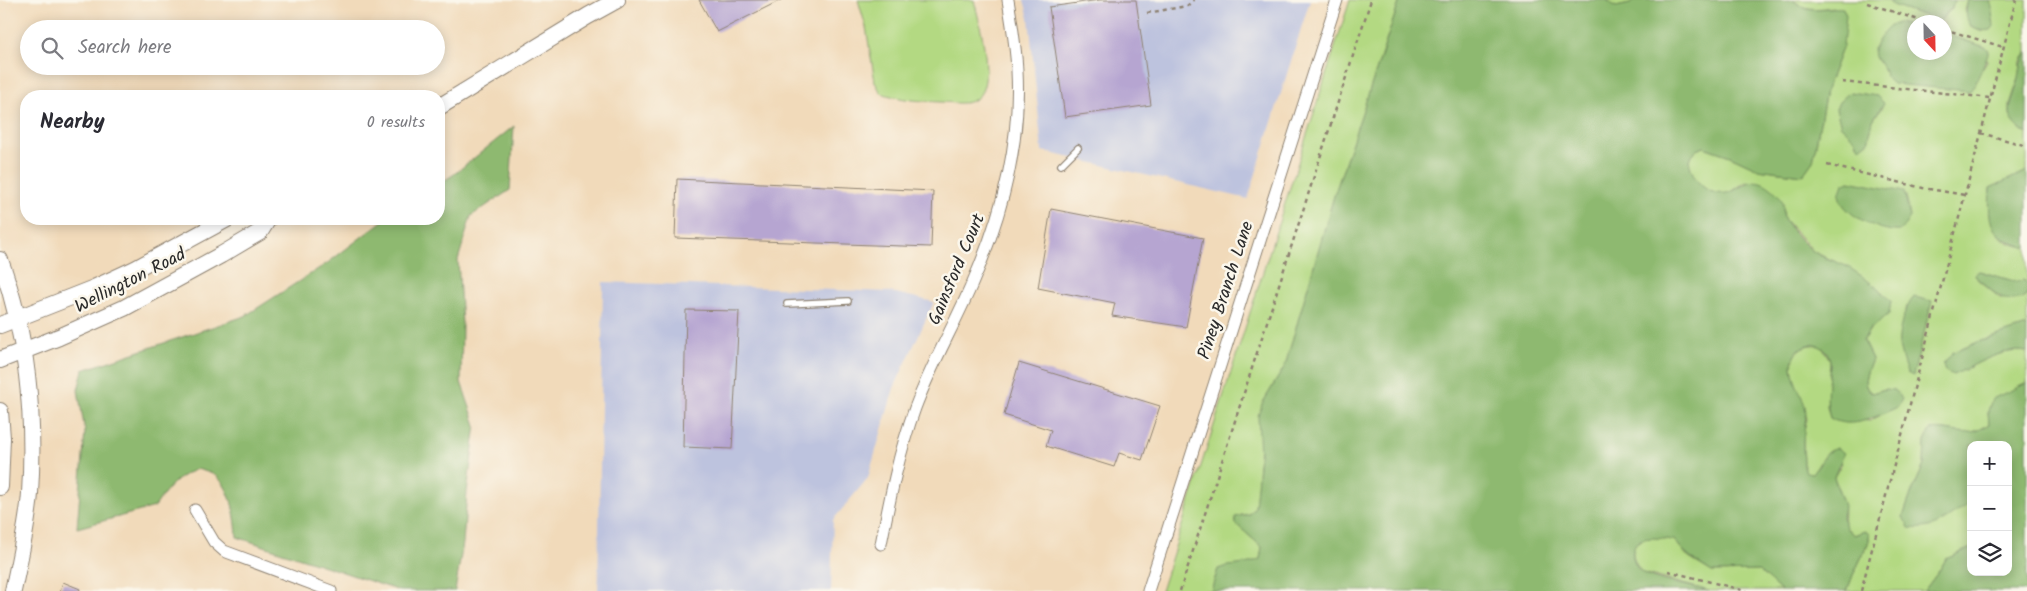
<!DOCTYPE html>
<html lang="en">
<head>
<meta charset="utf-8">
<style>
	body { margin:0; font-family:Kalam,sans-serif; background:#f2f2f3; color:#2b2b33 }
	.controls { position:absolute; right:15px; bottom:15px; display:grid; overflow:hidden; border-radius:10px; box-shadow:0 2px 12px #0003 }
	.controls button { width:45px; height:45px; display:grid; place-items:center; padding:0; border:0; border-bottom:1px solid #e1e1e2; background:#fff; color:#2b2b33; font:25px sans-serif }
	.compass { position:absolute; left:1907px; top:15px; width:45px; height:45px; border-radius:50%; background:#fff; box-shadow:0 2px 12px #0003; rotate:158deg }
	.list { margin:0; padding:0; list-style:none }
	h2 { display:flex; justify-content:space-between; align-items:center; height:65px; margin:0; padding:0 20px; font-size:21px }
	h2 small { font-size:16px; font-weight:400; color:#7c7c81 }
	.icon { flex:none; width:28px; height:28px; fill:none; stroke:currentColor; stroke-width:2; stroke-linecap:round; stroke-linejoin:round }
	.map { position:relative; flex:none; width:2027px; height:591px; overflow:hidden }
	.search { position:absolute; background:#fff; box-shadow:0 2px 12px #0003; left:20px; top:20px; width:425px; height:55px; display:flex; align-items:center; gap:12px; box-sizing:border-box; padding:0 18px; border-radius:28px; color:#7c7c81; font-size:19px }
	.panel { position:absolute; background:#fff; box-shadow:0 2px 12px #0003; left:20px; top:90px; width:425px; height:135px; border-radius:20px }
	.map>svg:first-child { display:block }
	.industrial { fill:#bdc3de }
	.green { fill:#b3d982; stroke:#6f8256; fill-rule:evenodd }
	.forest { fill:#8eb970; stroke:#5c724e }
	.building { fill:#b6a5d1 }
	.lines { fill:none; stroke-linecap:round; stroke-linejoin:round }
	.lane-casing { stroke:#8e8272; stroke-width:8 }
	.street-casing { stroke:#8e8272; stroke-width:13 }
	.secondary-casing { stroke:#8e8272; stroke-width:18 }
	.path { stroke:#8e8272; stroke-width:2.5; stroke-dasharray:4 4; stroke-linecap:butt }
	.lane { stroke:#fff; stroke-width:5.5 }
	.street { stroke:#fff; stroke-width:11 }
	.secondary { stroke:#fff; stroke-width:16 }
	.labels { text-anchor:middle; stroke-width:5; stroke-linejoin:round; paint-order:stroke }
	.street-label { font-size:18px; fill:#2b2b2b; stroke:#fbf7ec }
</style>
</head>
<body>
<div class="map">
<svg width="2027" height="591" viewBox="0 0 2027 591">
	<rect width="100%" height="100%" fill="#fbf7ec"/>
	<filter id="ink" filterUnits="userSpaceOnUse"><feTurbulence type="fractalNoise" baseFrequency=".02" numOctaves="2"/><feDisplacementMap in="SourceGraphic" scale="10" xChannelSelector="R" yChannelSelector="G"/><feConvolveMatrix kernelMatrix="1 2 1 2 8 2 1 2 1" color-interpolation-filters="sRGB"/></filter>
	<filter id="wash" filterUnits="userSpaceOnUse"><feTurbulence type="fractalNoise" baseFrequency=".0096" numOctaves="4" result="noise"/><feDisplacementMap in="SourceGraphic" scale="20" xChannelSelector="R" yChannelSelector="G"/><feGaussianBlur stdDeviation="1.12" result="paint"/><feColorMatrix in="noise" values="0 0 0 0 0 0 0 0 0 0 0 0 0 0 0 0 0 1.4 0 .05"/><feComposite in="paint" operator="in"/></filter>
	<g filter="url(#wash)">
		<rect width="100%" height="100%" fill="#f1daba"/>
		<path class="industrial" d="M 1024,0 L 1310,0 L 1248,199 L 1042,151 L 1029,18 Z
			M 603,282 L 891,292 L 934,302 L 894,388 L 868,478 L 833,520 L 831,591 L 598,591 Z"/>
		<path class="green" d="M 858,0 L 974,0 C 979,21 999,91 972,101 C 963,105 950,102 941,102 C 920,101 901,100 881,93 L 875,82 L 866,27 Z
			M 1350,0 L 1400,0 L 1334,196 L 1285,366 L 1262,404 L 1257,497 L 1255,507 L 1249,514 L 1241,515 L 1236,524 L 1262,547 L 1260,559 C 1253,562 1247,566 1239,566 C 1231,567 1227,566 1218,569 L 1211,591 L 1161,591 Z
			M 1607,0 L 1635,0 L 1630,4 L 1616,7 Z
			M 1793,0 L 1889,0 L 1893,5 L 1940,21 L 1952,8 L 1954,0 L 1968,0 L 1965,10 L 1971,27 L 1982,32 L 1993,23 L 1990,0 L 2027,0 L 2027,52 L 2021,61 L 2020,75 L 2010,104 L 2010,115 L 2027,134 L 2027,171 L 1990,188 C 1989,209 1987,229 2008,242 C 2013,245 2021,246 2027,248 L 2027,283 L 2023,280 L 2017,282 L 1979,271 L 1977,279 L 2000,298 L 2023,298 L 2027,295 L 2027,326 L 1978,342 L 1952,353 L 1963,371 C 1982,360 2005,348 2027,352 L 2027,383 L 1988,411 L 1989,424 C 1965,441 1955,427 1930,430 L 1925,441 L 1924,465 L 1911,494 L 1903,517 L 1961,508 L 1971,503 L 1971,548 L 1946,559 L 1939,571 L 1924,591 L 1847,591 L 1853,575 L 1869,542 L 1869,534 L 1865,531 L 1854,535 C 1838,522 1846,519 1843,504 C 1841,495 1837,486 1834,477 L 1842,463 L 1831,450 C 1821,455 1820,466 1812,473 L 1806,473 L 1804,467 L 1803,433 L 1807,419 L 1793,375 L 1792,365 L 1794,356 L 1801,348 L 1809,345 L 1817,345 L 1822,347 L 1830,360 L 1827,406 L 1830,418 L 1870,421 L 1881,415 L 1885,389 L 1872,393 C 1859,385 1868,371 1872,359 L 1863,341 C 1870,327 1882,315 1891,301 L 1881,291 L 1847,267 L 1814,252 L 1784,219 L 1783,204 L 1746,182 C 1740,185 1735,190 1729,193 C 1715,198 1695,185 1690,171 C 1689,167 1690,163 1689,159 L 1696,150 L 1704,147 L 1730,156 L 1758,169 L 1803,175 L 1813,161 L 1826,90 L 1843,46 L 1833,7 C 1817,9 1806,11 1793,0 ZM 1897,22 L 1914,26 L 1914,22 L 1944,22 L 1945,34 L 1985,47 L 1987,61 L 1978,75 L 1975,86 L 1884,72 L 1881,62 ZM 1865,95 L 1877,96 L 1882,107 L 1873,120 L 1868,142 L 1857,144 L 1855,139 L 1841,125 L 1836,109 ZM 1849,181 L 1906,196 L 1910,217 ZM 1907,306 L 1905,366 L 1899,340 Z
			M 1651,537 L 1674,540 L 1689,558 L 1712,572 L 1759,571 L 1781,591 L 1709,591 L 1643,573 C 1635,566 1627,549 1639,541 C 1643,539 1647,538 1651,537 Z"/>
		<path class="forest" d="M 1400,0 L 1607,0 L 1616,7 L 1630,4 L 1635,0 L 1793,0 C 1810,15 1823,6 1843,8 L 1846,15 L 1843,46 L 1826,90 L 1813,161 L 1803,175 L 1758,169 L 1730,156 L 1704,147 L 1696,150 L 1689,159 C 1691,178 1705,196 1726,193 C 1740,191 1748,175 1765,184 C 1772,188 1780,195 1783,203 C 1784,208 1782,213 1784,218 C 1787,226 1807,247 1814,252 C 1823,258 1836,261 1846,266 C 1862,275 1878,288 1891,301 L 1889,314 L 1869,330 L 1863,341 L 1872,359 C 1868,371 1859,385 1872,393 L 1885,389 L 1895,390 L 1902,399 L 1898,407 C 1877,416 1851,431 1830,418 C 1826,403 1827,390 1829,375 C 1829,371 1831,364 1830,360 C 1824,336 1793,342 1792,365 C 1792,380 1801,392 1805,406 C 1807,415 1805,423 1804,432 C 1802,444 1804,456 1804,467 L 1806,472 L 1812,473 C 1824,463 1820,453 1837,448 L 1844,453 L 1834,477 L 1844,506 L 1842,517 L 1847,529 L 1854,535 L 1865,531 L 1869,534 L 1869,541 L 1853,575 L 1847,591 L 1781,591 L 1759,571 L 1712,572 L 1689,557 L 1674,540 C 1660,539 1630,531 1633,557 C 1634,563 1637,569 1643,573 C 1658,581 1692,586 1709,591 L 1211,591 L 1218,569 C 1233,563 1244,567 1260,559 L 1262,547 L 1236,524 L 1235,517 L 1249,514 L 1255,507 L 1260,455 L 1258,416 L 1262,404 L 1285,366 L 1334,196 Z
			M 1889,0 L 1954,0 L 1952,7 L 1940,21 L 1893,5 Z
			M 1968,0 L 1990,0 L 1994,26 L 1991,30 C 1969,34 1963,19 1968,0 Z
			M 1897,22 L 1914,26 L 1914,52 L 1944,52 L 1945,34 L 1985,47 L 1989,50 C 1987,58 1975,86 1970,91 L 1893,84 C 1881,75 1886,66 1874,57 L 1873,49 C 1880,39 1885,27 1897,22 Z
			M 2027,52 L 2027,134 C 2001,117 2011,106 2018,82 C 2021,70 2020,62 2027,52 Z
			M 1850,92 L 1877,96 L 1884,103 L 1873,120 L 1868,142 L 1860,148 L 1855,139 L 1841,126 L 1836,109 L 1839,102 Z
			M 514,126 L 510,190 L 471,216 L 458,260 L 462,324 L 461,382 L 476,425 L 467,492 L 463,543 L 455,591 L 400,591 L 237,537 C 236,518 232,489 216,476 C 212,473 203,471 197,469 C 175,478 167,488 155,507 L 77,528 L 85,432 L 78,390 L 83,370 L 245,316 L 329,262 L 385,219 L 439,219 L 439,184 L 453,175 Z
			M 2027,171 L 2027,248 C 1989,236 1988,226 1990,188 Z
			M 1849,181 L 1904,192 L 1910,217 L 1901,231 C 1884,233 1854,219 1844,206 C 1841,203 1840,198 1839,195 L 1843,184 Z
			M 1979,271 L 2017,282 L 2023,280 L 2027,283 L 2027,295 C 2010,306 1999,297 1986,286 C 1982,282 1977,280 1975,274 Z
			M 1914,297 L 1932,301 L 1913,376 L 1907,373 C 1904,365 1901,355 1899,346 C 1897,334 1905,306 1914,297 Z
			M 2027,326 L 2027,352 C 2000,347 1977,365 1953,375 L 1945,371 L 1943,364 L 1952,353 L 1978,342 Z
			M 2027,383 L 2027,591 L 1924,591 L 1939,571 L 1946,559 L 1971,548 L 1971,572 L 2008,572 L 2008,445 L 1971,445 L 1971,503 C 1947,516 1939,531 1909,528 L 1903,517 L 1911,494 L 1924,465 L 1925,441 L 1930,430 C 1954,427 1966,441 1989,424 L 1988,411 L 1992,399 Z"/>
		<g id="blocks">
			<path class="building" d="M 699,0 L 781,0 L 717,32 Z
				M 1100,0 L 1136,0 L 1151,105 L 1065,117 L 1049,7 Z
				M 677,179 L 933,191 L 931,247 L 675,238 Z
				M 1051,209 L 1203,238 L 1186,327 L 1112,316 L 1115,303 L 1038,288 Z
				M 686,310 L 739,311 L 732,449 L 683,447 Z
				M 1019,363 L 1160,406 L 1142,460 L 1119,453 L 1114,467 L 1046,446 L 1051,430 L 1004,415 Z
				M 63,582 L 80,589 L 79,591 L 60,591 Z"/>
		</g>
	</g>
	<g filter="url(#ink)">
		<use href="#blocks" fill-opacity="0" stroke="#8e8272" stroke-width="1"/>
		<g class="lines">
			<defs>
				<path id="lane" d="M 1061,165 L 1078,148
					M 787,304 L 848,301"/>
				<path id="street" d="M 195,510 L 214,542 L 224,551 L 331,591
					M 881,544 C 890,498 899,452 915,408 C 931,365 954,326 972,284 C 1001,218 1021,144 1017,71 C 1016,47 1012,24 1008,0
					M 1148,591 L 1337,0"/>
				<path id="secondary" d="M 439,107 L 588,16 L 617,0
					M 0,260 C 27,333 35,416 30,493 C 28,524 19,561 13,591
					M 0,325 L 94,288 L 135,269 L 227,219
					M 0,360 L 59,337 L 124,308 L 221,255 L 260,232 L 268,219
					M 0,411 L 2,438 L 0,487"/>
			</defs>
			<use href="#lane" class="lane-casing"/>
			<use href="#street" class="street-casing"/>
			<use href="#secondary" class="secondary-casing"/>
			<path class="path" d="M 1867,3 L 1925,22
				M 1147,13 L 1187,6 L 1194,0
				M 1944,29 L 2003,47
				M 1842,82 L 1990,98
				M 1981,133 L 2027,146
				M 1827,165 L 1923,188 L 1965,195
				M 1668,571 L 1746,591
				M 1180,591 L 1371,0
				M 1861,591 L 2016,0"/>
			<use href="#lane" class="lane"/>
			<use href="#street" class="street"/>
			<use href="#secondary" class="secondary"/>
		</g>
	</g>
	<g class="labels">
		<g class="street-label">
			<text transform="translate(956 269) rotate(-67)" y="6">Gainsford Court</text>
			<text transform="translate(130 280) rotate(-27)" y="6">Wellington Road</text>
			<text transform="translate(1225 290) rotate(-72)" y="6">Piney Branch Lane</text>
		</g>
	</g>
</svg>
<div class="controls">
<button>+</button>
<button>−</button>
<button><svg class="icon" aria-label="layers" viewBox="0 0 24 24"><path d="M12 4l9 5-9 5-9-5zM3 14l9 5 9-5"/></svg></button>
</div>
<svg class="compass" viewBox="-18 -18 36 36"><path d="M0-13l5 13h-10z" fill="#e53935"/><path d="M0 13l5-13h-10z" fill="#7c7c81"/></svg>
<div class="search"><svg class="icon" aria-label="search" viewBox="0 0 24 24"><circle cx="10" cy="10" r="6"/><path d="M15 15l6 6"/></svg>Search here</div>
<section class="panel">
<h2>Nearby<small>0 results</small></h2>
<ul class="list">
</ul>
</section>
</div>
</body>
</html>
